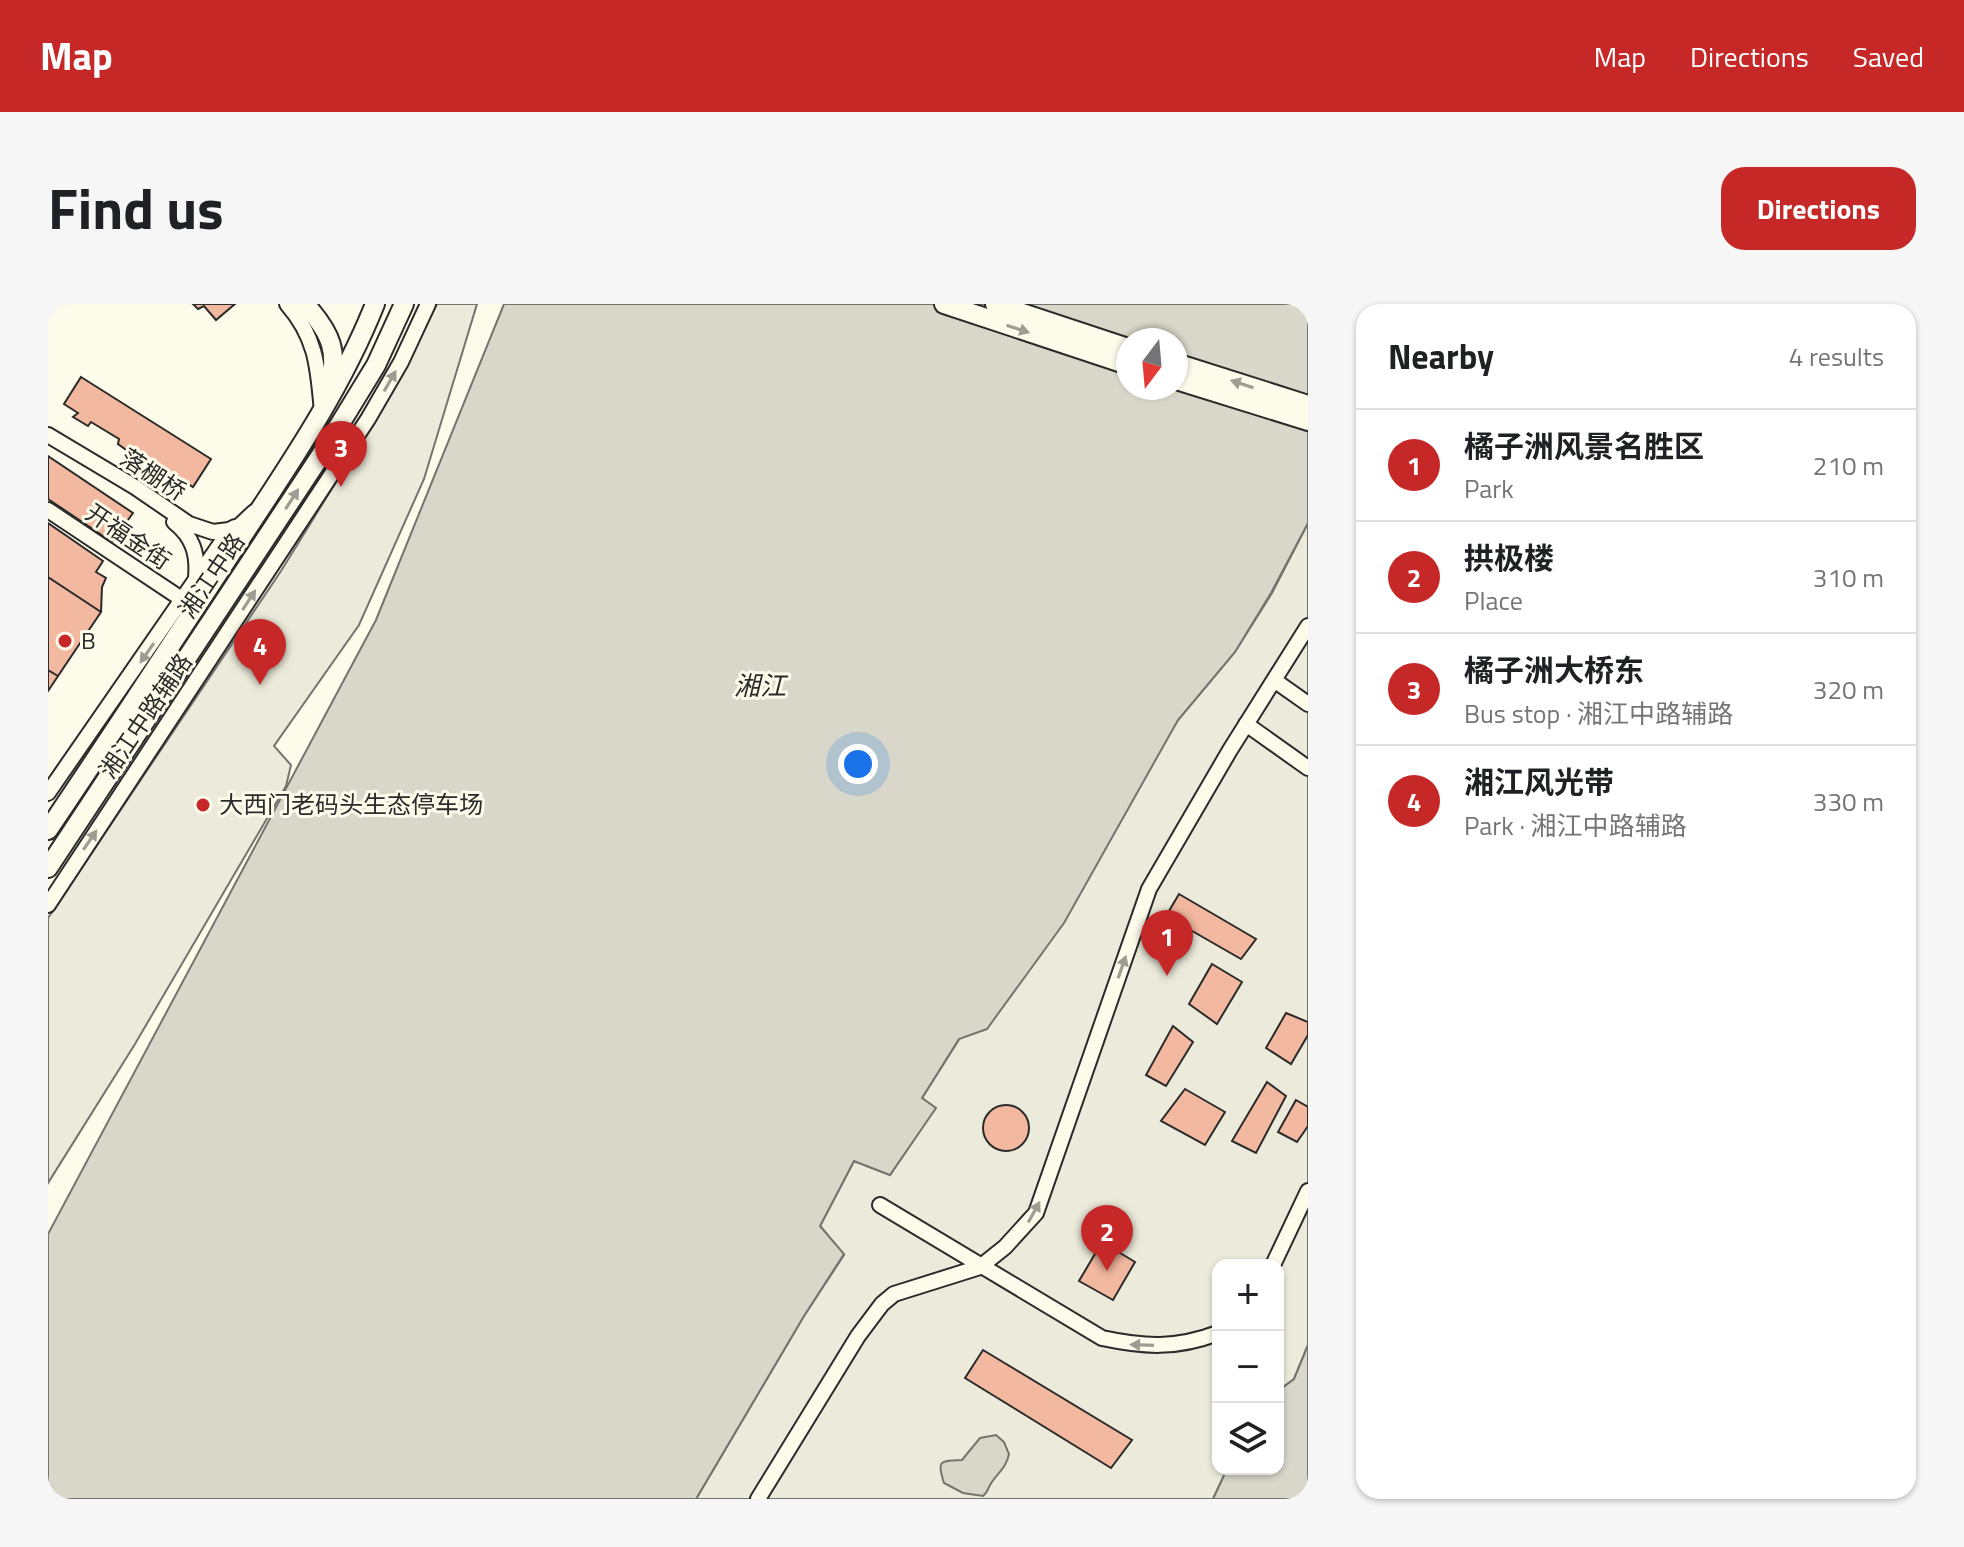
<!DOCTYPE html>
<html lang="en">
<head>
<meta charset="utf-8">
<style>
	body { margin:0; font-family:"Titillium Web","Noto Sans SC",sans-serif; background:#f6f6f6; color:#202124 }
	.controls { position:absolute; right:24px; bottom:24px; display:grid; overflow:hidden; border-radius:16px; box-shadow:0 2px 6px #0004 }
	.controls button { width:72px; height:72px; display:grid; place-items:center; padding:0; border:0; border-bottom:2px solid #e0e0e0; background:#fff; color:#202124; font:40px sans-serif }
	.compass { position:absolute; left:1068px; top:24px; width:72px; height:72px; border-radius:50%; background:#fff; box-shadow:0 2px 6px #0004; rotate:196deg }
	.you { position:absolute; left:810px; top:460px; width:28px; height:28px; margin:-20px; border:6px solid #fff; border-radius:50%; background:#1a73e8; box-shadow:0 0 0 12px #1a73e833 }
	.badge { display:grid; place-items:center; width:52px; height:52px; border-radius:50%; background:#c62828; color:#fff; font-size:26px; font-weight:700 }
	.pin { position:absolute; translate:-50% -66px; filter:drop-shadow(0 2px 4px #0008) }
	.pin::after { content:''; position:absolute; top:42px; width:28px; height:24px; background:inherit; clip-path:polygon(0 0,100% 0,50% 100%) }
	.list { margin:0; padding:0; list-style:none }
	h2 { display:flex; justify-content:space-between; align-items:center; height:104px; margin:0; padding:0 32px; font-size:34px }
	h2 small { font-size:26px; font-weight:400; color:#757577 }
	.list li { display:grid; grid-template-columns:52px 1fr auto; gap:24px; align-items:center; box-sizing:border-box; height:112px; padding:0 32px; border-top:2px solid #e0e0e0 }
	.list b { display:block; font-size:30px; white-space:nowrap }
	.list p { margin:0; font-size:26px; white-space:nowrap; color:#757577 }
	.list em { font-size:26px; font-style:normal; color:#757577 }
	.icon { flex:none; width:44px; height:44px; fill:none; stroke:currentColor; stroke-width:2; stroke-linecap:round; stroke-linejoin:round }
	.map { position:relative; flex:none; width:1260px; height:1195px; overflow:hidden; border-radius:24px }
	header { display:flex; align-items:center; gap:48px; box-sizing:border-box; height:112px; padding:0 40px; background:#c62828; color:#fff }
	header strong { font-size:38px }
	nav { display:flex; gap:44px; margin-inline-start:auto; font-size:28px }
	.intro { display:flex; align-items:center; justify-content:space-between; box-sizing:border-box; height:192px; padding:0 48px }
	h1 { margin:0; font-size:56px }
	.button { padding:20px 36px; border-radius:24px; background:#c62828; color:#fff; font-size:28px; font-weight:700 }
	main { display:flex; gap:48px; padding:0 48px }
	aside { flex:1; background:#fff; border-radius:24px; box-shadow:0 2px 6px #0004 }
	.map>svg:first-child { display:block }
	.green { fill:#ecebdb; stroke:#74746e; stroke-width:2 }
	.water { fill:#d8d7c9; stroke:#74746e; stroke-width:2; fill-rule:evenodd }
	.building { fill:#f2b8a0; stroke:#2b2b2b; stroke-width:2 }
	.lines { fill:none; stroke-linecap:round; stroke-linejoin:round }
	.minor-casing { stroke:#2b2b2b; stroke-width:18 }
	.major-casing { stroke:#2b2b2b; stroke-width:22 }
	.minor { stroke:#fdfbea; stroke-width:14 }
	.major { stroke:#fdfbea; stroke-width:18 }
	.oneway { fill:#9e9d94 }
	.poi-dot { fill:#c62828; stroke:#fdfbea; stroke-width:3 }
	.labels { text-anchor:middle; stroke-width:6; stroke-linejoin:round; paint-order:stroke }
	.street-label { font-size:24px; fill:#2b2b2b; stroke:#fdfbea }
	.poi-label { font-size:24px; fill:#2b2b2b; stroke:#fdfbea; text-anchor:start }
	.water-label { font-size:26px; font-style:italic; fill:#2b2b2b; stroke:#fdfbea }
</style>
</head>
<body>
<header>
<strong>Map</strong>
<nav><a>Map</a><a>Directions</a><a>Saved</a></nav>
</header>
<div class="intro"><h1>Find us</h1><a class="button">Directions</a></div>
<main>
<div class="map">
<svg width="1260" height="1195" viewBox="0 0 1260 1195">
	<rect width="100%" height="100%" fill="#fdfbea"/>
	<path class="green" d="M 389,0 L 429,0 L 376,175 L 311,321 L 226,442 L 243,461 L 238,482 L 87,740 L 0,879 L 0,614 L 233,267 L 350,78 Z
		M 1260,219 L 1260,1041 L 1246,1075 L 1230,1087 L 1230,961 L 1170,961 L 1170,1165 L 1179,1165 L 1165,1195 L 648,1195 L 756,1012 L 796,951 L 772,922 L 806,857 L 842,871 L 887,804 L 874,794 L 912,734 L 939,725 L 1130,416 L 1187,348 L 1224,289 Z"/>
	<path class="water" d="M 456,0 L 1260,0 L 1260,219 L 1223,289 L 1187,348 L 1130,416 L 1016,619 L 939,725 L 911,735 L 874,794 L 888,804 L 842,871 L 806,857 L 772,922 L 796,950 L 756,1012 L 648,1195 L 0,1195 L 0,930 L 328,316 ZM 1080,36 L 1128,36 L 1128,84 L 1080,84 Z
		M 1260,1041 L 1260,1195 L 1165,1195 L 1179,1165 L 1230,1165 L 1230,1087 L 1246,1075 Z
		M 948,1131 L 956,1138 L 961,1150 C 958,1165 949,1169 942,1181 C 940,1185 939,1189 935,1192 L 915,1189 L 896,1179 C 888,1155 893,1157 914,1156 L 932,1134 Z"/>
	<path class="building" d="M 145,0 L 187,0 L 168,16 L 156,2 L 150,5 Z
		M 33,73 L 163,155 L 145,183 L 128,172 L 125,177 L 111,168 L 115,165 L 87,146 L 84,150 L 70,140 L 71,135 L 43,118 L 40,122 L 25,113 L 30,109 L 16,100 Z
		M 0,152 L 85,209 L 64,238 L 0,195 Z
		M 0,219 L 55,257 L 48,268 L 58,274 L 54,283 L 53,308 L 0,387 Z
		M 0,273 L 53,308 L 10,372 L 0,366 Z
		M 1131,590 L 1208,635 L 1193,655 L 1118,612 Z
		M 1164,660 L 1194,678 L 1169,720 L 1141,700 Z
		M 1238,709 L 1260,718 L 1260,731 L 1243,760 L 1218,744 Z
		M 1125,722 L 1145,738 L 1118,782 L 1098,771 Z
		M 1219,778 L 1238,792 L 1208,849 L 1184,837 Z
		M 1137,785 L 1177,808 L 1157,841 L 1113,817 Z
		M 1248,796 L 1260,803 L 1260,822 L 1249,838 L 1230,828 Z
		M935 824a23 23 0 1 1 46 0a23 23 0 1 1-46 0Z
		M 1054,938 L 1087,958 L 1065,996 L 1031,977 Z
		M 935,1046 L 1084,1136 L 1063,1164 L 917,1074 Z"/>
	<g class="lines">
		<defs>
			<path id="minor" d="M 239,0 C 269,34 270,65 274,108
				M 0,131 L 87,183 L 141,220 L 165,228 L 181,226 L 187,223
				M 0,206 L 135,296
				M 126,218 C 145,233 150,250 148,273
				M 1226,376 L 1260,400
				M 1198,420 L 1260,464
				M 0,489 L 173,239 L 206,208
				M 0,601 L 320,115 L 353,58 L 380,0
				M 832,901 L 1054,1034 C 1096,1043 1128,1045 1170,1029
				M 1225,961 L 1260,887
				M 710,1195 L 810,1032 L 834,1000 L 846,990 L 932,963 L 957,943 L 988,909 L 1101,585 L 1182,446 L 1260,322"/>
			<path id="major" d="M 257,0 C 284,30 291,48 281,88
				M 896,0 L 1080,61
				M 947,0 L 1080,44
				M 1128,59 L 1260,101
				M 1128,76 L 1260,117
				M 0,526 C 60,437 119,347 178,257 C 232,174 290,93 327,0
				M 0,564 L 273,151 L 328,61 L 356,0"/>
		</defs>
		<use href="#minor" class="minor-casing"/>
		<use href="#major" class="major-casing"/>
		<use href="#minor" class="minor"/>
		<use href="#major" class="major"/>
	</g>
	<defs><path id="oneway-solid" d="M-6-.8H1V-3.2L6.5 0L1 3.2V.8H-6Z" transform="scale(2)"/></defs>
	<g class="oneway">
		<use href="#oneway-solid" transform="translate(970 25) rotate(18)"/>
		<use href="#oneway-solid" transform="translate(342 77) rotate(-60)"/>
		<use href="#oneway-solid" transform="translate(1194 80) rotate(-162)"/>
		<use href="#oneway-solid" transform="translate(244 195) rotate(-57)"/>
		<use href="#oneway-solid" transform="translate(201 296) rotate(-57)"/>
		<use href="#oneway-solid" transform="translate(99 349) rotate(125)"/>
		<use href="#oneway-solid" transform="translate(42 536) rotate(-56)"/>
		<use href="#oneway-solid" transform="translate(1074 663) rotate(-71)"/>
		<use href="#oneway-solid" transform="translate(986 908) rotate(-61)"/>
		<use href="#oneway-solid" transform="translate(1094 1041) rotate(-178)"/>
	</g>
	<g class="poi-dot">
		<circle cx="17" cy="337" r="8"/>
		<circle cx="155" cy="501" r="8"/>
	</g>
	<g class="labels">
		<g class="street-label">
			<text transform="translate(105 171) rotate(33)" y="8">落棚桥</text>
			<text transform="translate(80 233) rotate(34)" y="8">开福金街</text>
			<text transform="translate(164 272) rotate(-56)" y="8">湘江中路</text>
			<text transform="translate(98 412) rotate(-56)" y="8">湘江中路辅路</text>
		</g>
		<g class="poi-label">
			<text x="33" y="345">B</text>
			<text x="171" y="509">大西门老码头生态停车场</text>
		</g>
		<g class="water-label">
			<text x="712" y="391">湘江</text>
		</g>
	</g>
</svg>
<div class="controls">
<button>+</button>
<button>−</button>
<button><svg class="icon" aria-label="layers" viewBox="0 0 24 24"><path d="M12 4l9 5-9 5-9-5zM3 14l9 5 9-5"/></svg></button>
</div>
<svg class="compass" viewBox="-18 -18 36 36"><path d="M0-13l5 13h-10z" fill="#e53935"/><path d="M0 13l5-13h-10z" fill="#757577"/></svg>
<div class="you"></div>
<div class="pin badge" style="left:1119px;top:672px">1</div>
<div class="pin badge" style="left:1059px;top:967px">2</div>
<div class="pin badge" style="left:293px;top:183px">3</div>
<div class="pin badge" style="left:212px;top:381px">4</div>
</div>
<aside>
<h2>Nearby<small>4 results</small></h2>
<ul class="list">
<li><span class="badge">1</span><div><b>橘子洲风景名胜区</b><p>Park</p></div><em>210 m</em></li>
<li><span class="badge">2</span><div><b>拱极楼</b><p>Place</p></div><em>310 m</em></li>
<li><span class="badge">3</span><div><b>橘子洲大桥东</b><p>Bus stop · 湘江中路辅路</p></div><em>320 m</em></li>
<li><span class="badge">4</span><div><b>湘江风光带</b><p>Park · 湘江中路辅路</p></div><em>330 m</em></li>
</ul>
</aside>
</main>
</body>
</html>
